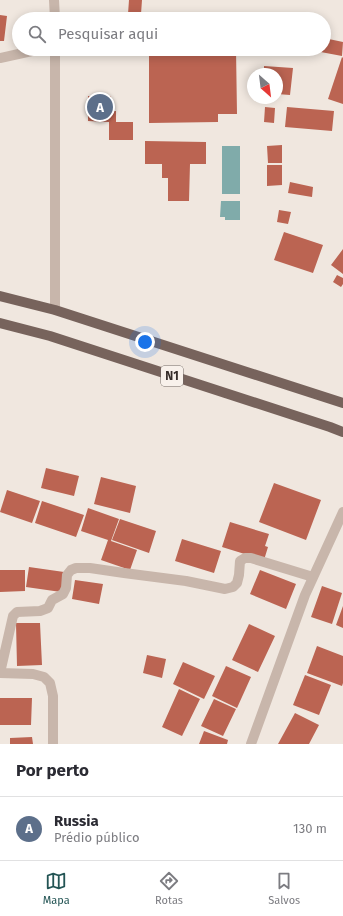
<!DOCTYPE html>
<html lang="pt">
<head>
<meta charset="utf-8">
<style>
	body { margin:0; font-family:"Fira Sans",sans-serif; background:#f7f7f7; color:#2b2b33 }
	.compass { position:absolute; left:247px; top:68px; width:36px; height:36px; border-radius:50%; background:#fff; box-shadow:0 2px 10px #0003; rotate:152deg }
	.you { position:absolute; left:145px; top:342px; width:14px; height:14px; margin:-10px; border:3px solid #fff; border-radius:50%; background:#1a73e8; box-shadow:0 0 0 6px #1a73e833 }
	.badge { display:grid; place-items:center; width:26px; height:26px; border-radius:50%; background:#235454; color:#fff; font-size:13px; font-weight:700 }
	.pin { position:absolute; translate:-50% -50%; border:2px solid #fff; box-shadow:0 1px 4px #0006 }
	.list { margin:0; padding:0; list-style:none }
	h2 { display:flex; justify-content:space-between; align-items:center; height:52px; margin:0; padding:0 16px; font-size:17px }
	h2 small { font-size:13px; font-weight:400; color:#7c7c81 }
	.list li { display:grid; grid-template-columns:26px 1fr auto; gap:12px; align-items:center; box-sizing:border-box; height:64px; padding:0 16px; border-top:1px solid #e1e1e2 }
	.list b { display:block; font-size:15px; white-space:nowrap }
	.list p { margin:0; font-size:13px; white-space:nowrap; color:#7c7c81 }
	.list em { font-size:13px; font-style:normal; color:#7c7c81 }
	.icon { flex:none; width:22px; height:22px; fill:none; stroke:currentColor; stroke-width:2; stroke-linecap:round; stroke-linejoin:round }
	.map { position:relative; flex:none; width:343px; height:744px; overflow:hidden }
	.search { position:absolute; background:#fff; box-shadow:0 2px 10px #0003; left:12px; right:12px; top:12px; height:44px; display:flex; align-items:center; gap:10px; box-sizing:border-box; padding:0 14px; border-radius:22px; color:#7c7c81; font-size:15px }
	.sheet { height:116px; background:#fff }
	nav { display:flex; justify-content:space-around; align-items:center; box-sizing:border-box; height:56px; border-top:1px solid #e1e1e2; background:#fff; font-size:11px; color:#7c7c81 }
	nav a { display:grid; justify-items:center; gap:2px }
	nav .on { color:#235454 }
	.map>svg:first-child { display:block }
	.water { fill:#80abaa }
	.building { fill:#bb6452 }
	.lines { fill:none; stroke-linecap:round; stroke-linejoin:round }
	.minor { stroke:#c8b6ab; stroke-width:10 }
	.major { stroke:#77635c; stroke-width:10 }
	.labels { text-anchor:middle; stroke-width:3.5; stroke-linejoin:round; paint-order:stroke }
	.shield { fill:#f8f1eb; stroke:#706864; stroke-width:1 }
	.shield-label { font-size:12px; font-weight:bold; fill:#362d2a }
</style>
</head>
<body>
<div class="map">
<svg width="343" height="744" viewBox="0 0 343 744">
	<rect width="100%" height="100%" fill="#f0e7df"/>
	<path class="water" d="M 222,146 L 240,146 L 240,194 L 222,194 Z
		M 221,201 L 240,201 L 240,220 L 225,220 L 225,217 L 220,217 Z"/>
	<path class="building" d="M 129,0 L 142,0 L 141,14 L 128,14 Z
		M 0,15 L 7,16 L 4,41 L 0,41 Z
		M 324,38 L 343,42 L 342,56 L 310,50 L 324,49 Z
		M 149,49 L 236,49 L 237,114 L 218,114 L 218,122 L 149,123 Z
		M 342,57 L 343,58 L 343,104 L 328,99 Z
		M 264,66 L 293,68 L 290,95 L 277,94 L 277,74 L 264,74 Z
		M 88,96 L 111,96 L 111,111 L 116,111 L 116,122 L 133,122 L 133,140 L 109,140 L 109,122 L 88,121 Z
		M 265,107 L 275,108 L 274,123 L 264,122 Z
		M 287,107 L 334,111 L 332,131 L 285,127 Z
		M 145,141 L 206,142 L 206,164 L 190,164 L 189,201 L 168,201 L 168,178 L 162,178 L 162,164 L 145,164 Z
		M 282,145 L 282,163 L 268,163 L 267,146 Z
		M 267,165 L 282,165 L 282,185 L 267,186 Z
		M 290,182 L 313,187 L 312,197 L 288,193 Z
		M 279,210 L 291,212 L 288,224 L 277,222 Z
		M 284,232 L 323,245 L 313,273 L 274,260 Z
		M 343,249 L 343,274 L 331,265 Z
		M 337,275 L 343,278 L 343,284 L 341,287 L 333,282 Z
		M 46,468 L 79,476 L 74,496 L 41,488 Z
		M 101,477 L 136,486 L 130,513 L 94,504 Z
		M 274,483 L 321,500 L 306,540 L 259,522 Z
		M 7,490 L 40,501 L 32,523 L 0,512 Z
		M 42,501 L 84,515 L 76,537 L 35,523 Z
		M 88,508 L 119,519 L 111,541 L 137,550 L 130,570 L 101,560 L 108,540 L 81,531 Z
		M 120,519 L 156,531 L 149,553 L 112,540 Z
		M 230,522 L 269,534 L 265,546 L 268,547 L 264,560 L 222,547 Z
		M 182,539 L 221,551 L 214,573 L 175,561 Z
		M 29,567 L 64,572 L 61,592 L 26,587 Z
		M 0,570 L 25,570 L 25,591 L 0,592 Z
		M 260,570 L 296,584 L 286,609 L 250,594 Z
		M 75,580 L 103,584 L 99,604 L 72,599 Z
		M 322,586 L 342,593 L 332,624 L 311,617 Z
		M 343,606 L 343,628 L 336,625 Z
		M 16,623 L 40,623 L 42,665 L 17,666 Z
		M 249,624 L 275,636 L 258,672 L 232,660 Z
		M 317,646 L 343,656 L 343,683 L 342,686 L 307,673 Z
		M 147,655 L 166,659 L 162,678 L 143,673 Z
		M 183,662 L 215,676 L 204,699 L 173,684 Z
		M 226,666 L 251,677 L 237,708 L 212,696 Z
		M 305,675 L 331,685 L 319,715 L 293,705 Z
		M 179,689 L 200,699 L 182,736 L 162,727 Z
		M 0,698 L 32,698 L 31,725 L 0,725 Z
		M 214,699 L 236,709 L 223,736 L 201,726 Z
		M 295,713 L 319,725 L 309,744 L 278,744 Z
		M 204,731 L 228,740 L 227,744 L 199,744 Z
		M 32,737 L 33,744 L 10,744 L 10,738 Z"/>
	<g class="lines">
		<path class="minor" d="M 54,0 L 55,19
			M 0,58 L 41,49 L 55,50
			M 55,310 L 55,49
			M 0,673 L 13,616 L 17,612 L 40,611 L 48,608 L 52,600 L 63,594 L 66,588 L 67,575 L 71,570 L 76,568 L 90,568 L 124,573 L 186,581 L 225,589 L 233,587 L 237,583 L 239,575 L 240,561 L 245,558 L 251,558 L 313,577
			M 0,673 L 33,674 L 44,677 L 50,683 L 53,696 L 53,744
			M 251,744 L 305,595 L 343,512"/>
		<path class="major" d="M 0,296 L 55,310 L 343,403
			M 0,323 L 50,336 L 330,427 L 343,432"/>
	</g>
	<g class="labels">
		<rect class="shield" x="161" y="366" width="22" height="20" rx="3"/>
		<g class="shield-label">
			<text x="172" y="380">N1</text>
		</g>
	</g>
</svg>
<svg class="compass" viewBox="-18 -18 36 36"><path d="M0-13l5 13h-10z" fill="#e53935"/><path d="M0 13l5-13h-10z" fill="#7c7c81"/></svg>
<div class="you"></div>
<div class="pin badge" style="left:100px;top:107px;background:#5c6f8a">A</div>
<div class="search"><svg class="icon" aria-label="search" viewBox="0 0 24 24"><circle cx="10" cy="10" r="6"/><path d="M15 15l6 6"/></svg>Pesquisar aqui</div>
</div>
<section class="sheet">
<h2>Por perto<small></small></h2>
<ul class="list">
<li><span class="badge" style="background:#5c6f8a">A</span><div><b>Russia</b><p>Prédio público</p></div><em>130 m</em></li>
</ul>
</section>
<nav>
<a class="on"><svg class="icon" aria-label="map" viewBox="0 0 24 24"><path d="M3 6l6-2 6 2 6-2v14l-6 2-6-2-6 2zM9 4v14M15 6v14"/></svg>Mapa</a>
<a><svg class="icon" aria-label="directions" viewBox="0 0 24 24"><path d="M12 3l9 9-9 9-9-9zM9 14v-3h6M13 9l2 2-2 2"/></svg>Rotas</a>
<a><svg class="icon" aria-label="saved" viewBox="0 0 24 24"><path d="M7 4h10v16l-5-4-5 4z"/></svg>Salvos</a>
</nav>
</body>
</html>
